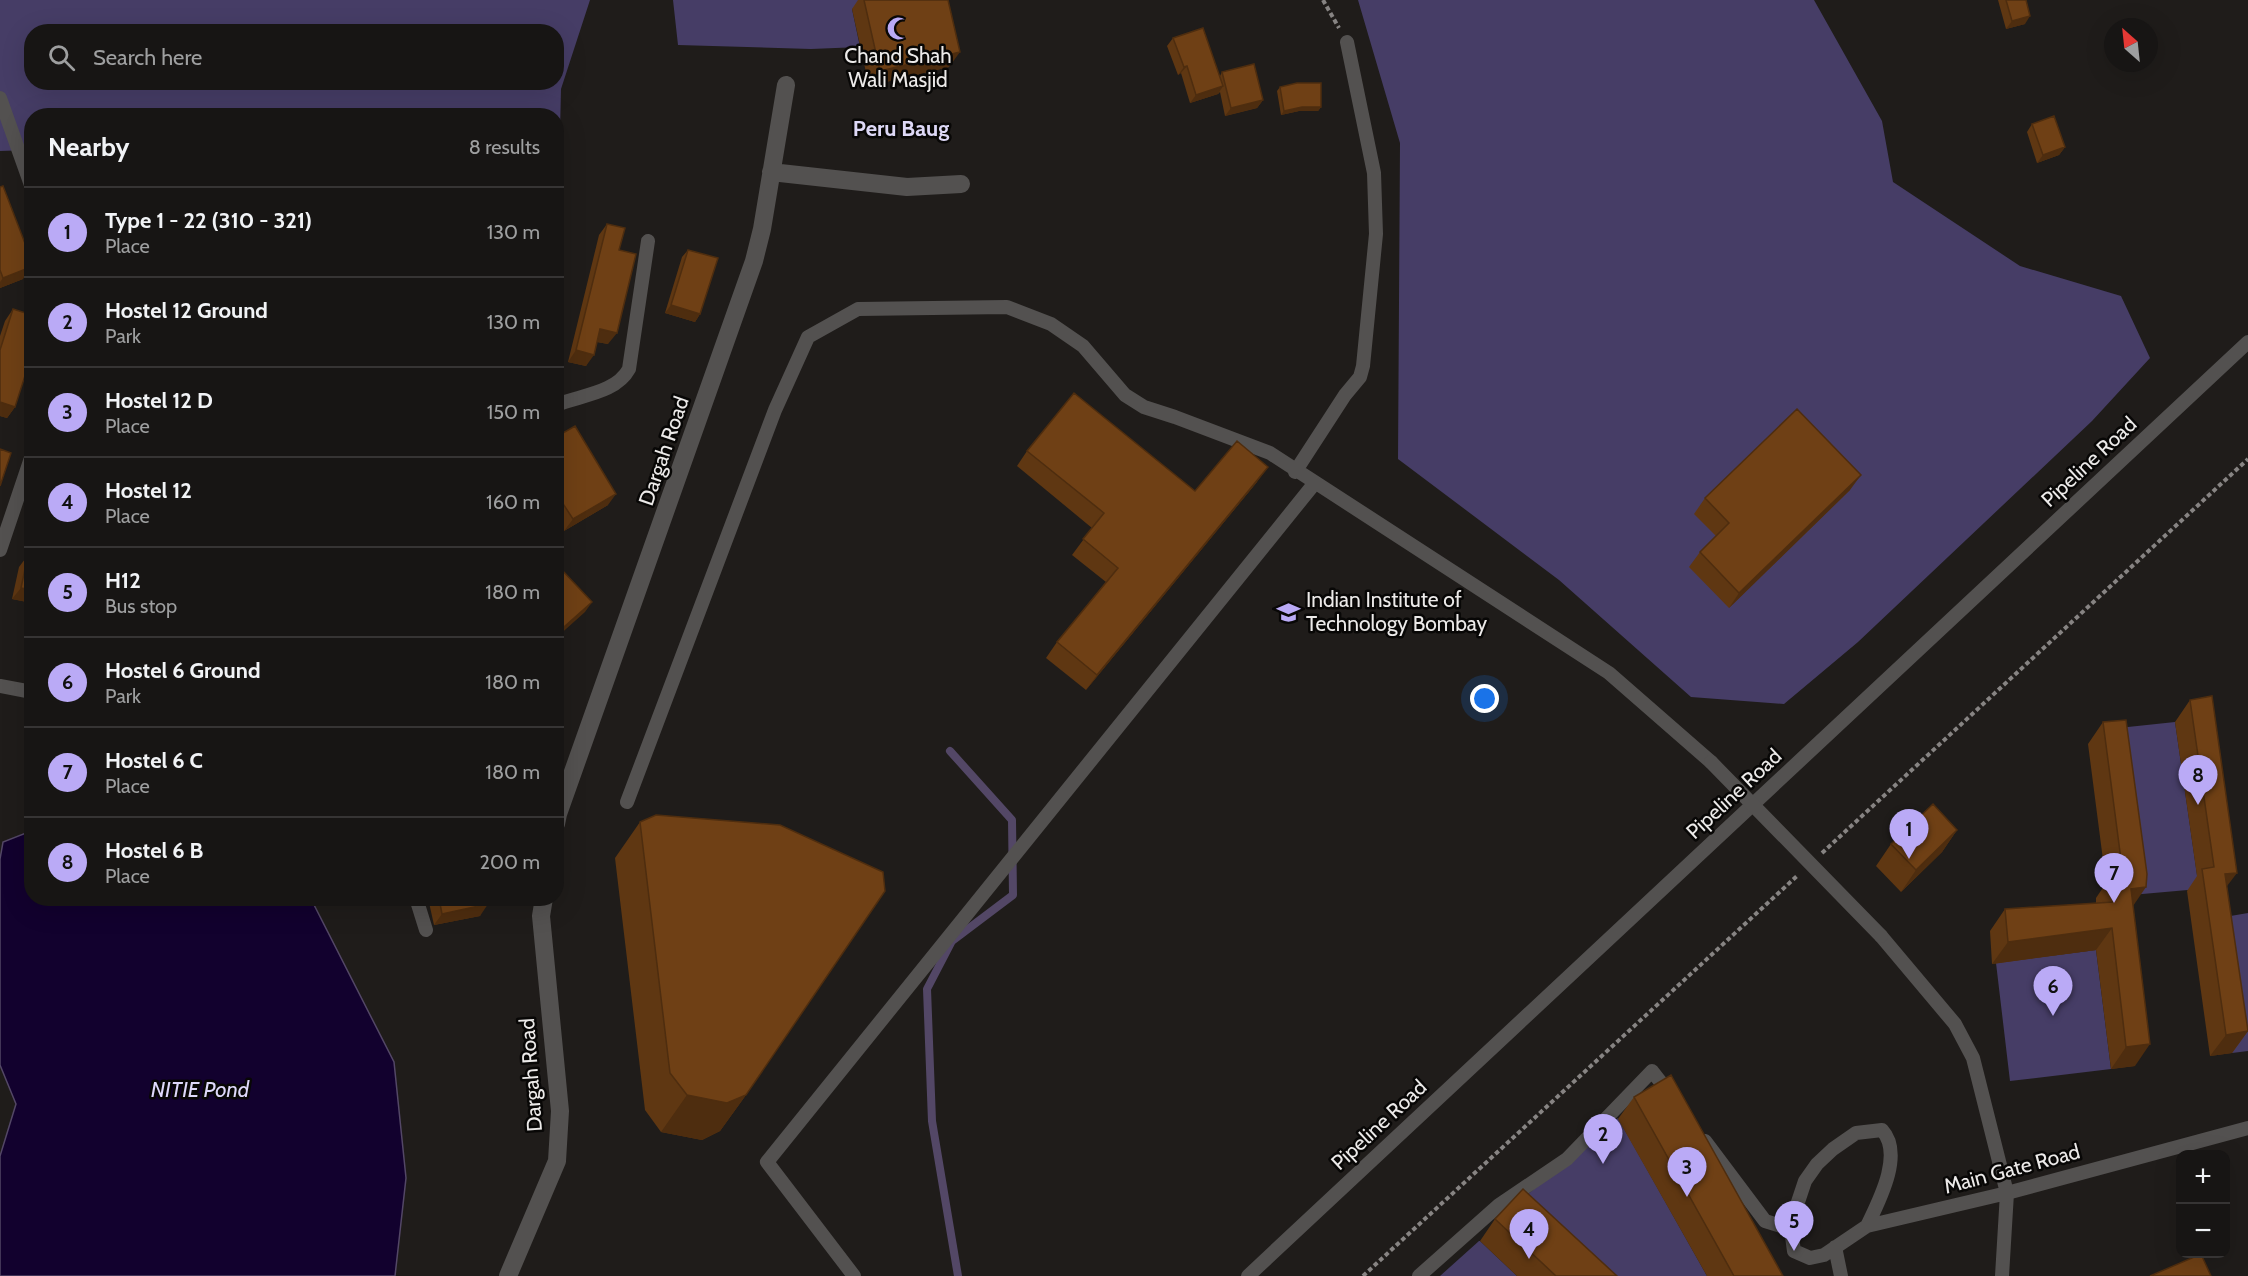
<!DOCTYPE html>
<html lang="en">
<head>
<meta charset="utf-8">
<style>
	body { margin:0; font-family:Cabin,sans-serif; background:#242222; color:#f1f3f6 }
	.controls { position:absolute; right:18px; bottom:18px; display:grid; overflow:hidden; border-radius:12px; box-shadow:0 6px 24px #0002 }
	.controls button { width:54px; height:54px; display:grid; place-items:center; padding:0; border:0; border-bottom:2px solid #363434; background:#171514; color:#f1f3f6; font:30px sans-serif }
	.compass { position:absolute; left:2104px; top:18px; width:54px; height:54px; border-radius:50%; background:#171514; box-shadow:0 6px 24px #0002; rotate:333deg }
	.you { position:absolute; left:1485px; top:699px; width:21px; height:21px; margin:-15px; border:4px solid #fff; border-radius:50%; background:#1a73e8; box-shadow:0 0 0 9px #1a73e833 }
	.badge { display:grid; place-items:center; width:39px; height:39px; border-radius:50%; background:#baaaf6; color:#111; font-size:20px; font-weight:700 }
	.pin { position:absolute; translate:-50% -50px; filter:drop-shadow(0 2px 3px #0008) }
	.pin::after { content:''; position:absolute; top:32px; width:21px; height:18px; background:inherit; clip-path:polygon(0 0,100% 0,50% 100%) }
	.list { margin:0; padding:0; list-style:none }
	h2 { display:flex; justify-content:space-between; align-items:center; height:78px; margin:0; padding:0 24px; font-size:26px }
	h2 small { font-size:20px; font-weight:400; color:#9e9fa0 }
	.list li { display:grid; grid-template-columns:39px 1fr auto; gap:18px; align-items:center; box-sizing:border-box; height:90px; padding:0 24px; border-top:2px solid #363434 }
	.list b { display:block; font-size:22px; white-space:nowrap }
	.list p { margin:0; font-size:20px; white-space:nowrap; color:#9e9fa0 }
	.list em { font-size:20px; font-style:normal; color:#9e9fa0 }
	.icon { flex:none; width:33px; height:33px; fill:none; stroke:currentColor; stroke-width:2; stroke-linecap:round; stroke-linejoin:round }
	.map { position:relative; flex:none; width:2248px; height:1276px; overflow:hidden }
	.search { position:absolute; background:#171514; box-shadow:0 6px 24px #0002; left:24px; top:24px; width:540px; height:66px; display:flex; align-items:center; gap:15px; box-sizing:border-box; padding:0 21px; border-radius:24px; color:#9e9fa0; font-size:22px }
	.panel { position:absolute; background:#171514; box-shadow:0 6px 24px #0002; left:24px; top:108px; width:540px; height:798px; border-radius:24px }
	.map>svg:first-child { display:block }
	.green { fill:#463d66; fill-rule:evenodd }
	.water { fill:#12012e; stroke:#534766; stroke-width:1.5 }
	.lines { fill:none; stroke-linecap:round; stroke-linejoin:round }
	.stream { stroke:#534766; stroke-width:8 }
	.path { stroke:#878483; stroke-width:4; stroke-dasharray:4.5 3; stroke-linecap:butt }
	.service { stroke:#535150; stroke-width:14 }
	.minor { stroke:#535150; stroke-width:18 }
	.service-bridge { stroke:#535150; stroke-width:14 }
	.wall { fill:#5f3712 }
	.shaded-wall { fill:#4e2d0f }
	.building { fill:#6f4015; stroke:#4e2d0f; stroke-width:1.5 }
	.labels { text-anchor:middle; stroke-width:5; stroke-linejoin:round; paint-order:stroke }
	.poi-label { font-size:21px; fill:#eceae9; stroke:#080706 }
	.street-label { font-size:21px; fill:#eceae9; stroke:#080706 }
	.neighbourhood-label { font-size:22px; font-weight:bold; fill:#ddd8f6; stroke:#080706 }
	.water-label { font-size:22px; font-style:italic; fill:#ded8fa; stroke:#080706 }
</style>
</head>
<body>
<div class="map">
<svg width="2248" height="1276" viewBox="0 0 2248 1276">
	<rect width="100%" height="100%" fill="#1f1c1a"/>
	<path class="green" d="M 0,0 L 590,0 L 561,89 L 557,262 L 556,116 L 32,116 L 31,150 L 0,151 ZM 32,32 L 556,32 L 556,82 L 32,82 Z
		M 673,0 L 892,0 L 852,9 L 860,47 L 811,49 L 678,45 Z
		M 1358,0 L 1814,0 L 1882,121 L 1893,182 L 2020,266 L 2121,296 L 2150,358 L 2092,421 L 1858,642 L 1784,704 L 1691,697 L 1559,580 L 1398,459 L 1400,143 Z
		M 2175,722 L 2199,889 L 2131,895 L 2109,729 Z
		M 2248,913 L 2248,1051 L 2232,1053 L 2213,919 Z
		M 2096,950 L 2111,1069 L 2010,1081 L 1996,963 Z
		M 1618,1118 L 1707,1276 L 1578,1276 L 1508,1211 Z
		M 1480,1241 L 1517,1276 L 1440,1276 L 1479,1241 Z"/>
	<path class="water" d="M 31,831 L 32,898 L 311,899 L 394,1062 L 406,1178 L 395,1276 L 0,1276 L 0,1156 L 16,1104 L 0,1065 L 0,859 L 3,842 Z"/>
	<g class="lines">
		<path class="stream" d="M 950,751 L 1012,820 L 1013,895 L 952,941 L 927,989 L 932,1121 L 958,1276"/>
		<path class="path" d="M 1323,0 L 1339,28
			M 1822,853 L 2248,459
			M 1363,1276 L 1797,876"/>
		<path class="service" d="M 0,98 L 32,188
			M 556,405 C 581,395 616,393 629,369 L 648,241
			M 1295,472 L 1345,395 L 1360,377 L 1363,366 L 1376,234 L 1374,173 L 1347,42
			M 0,550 L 32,455
			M 0,686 L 32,692
			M 627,802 L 775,410 L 808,337 L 858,309 L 1007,307 L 1051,324 L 1083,346 L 1125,395 L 1144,407 L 1175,417 L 1270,453 L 1609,673 L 1711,762
			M 416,898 L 426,930
			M 1881,936 L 1955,1024 L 1973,1058 L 2007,1193 L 2002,1276
			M 1705,1141 L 1765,1221 L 1791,1229
			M 1867,1226 C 1879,1201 1904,1154 1882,1130 L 1856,1133 L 1833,1149 L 1817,1164 L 1805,1181 L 1797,1205 L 1791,1229 L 1794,1251 L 1810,1258 L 1824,1255 L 1867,1226 L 2007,1193 L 2248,1128
			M 1835,1247 L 1841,1276
			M 854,1276 L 767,1162 L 1314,484
			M 1248,1276 L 2248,342
			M 1419,1276 L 1499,1205 L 1567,1159 L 1652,1071 L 1670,1094"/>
		<path class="minor" d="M 771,172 L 907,187 L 961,184
			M 556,824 L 558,814 L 754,261 L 762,229 L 786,85
			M 508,1276 L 557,1161 L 560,1111 L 541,916 L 544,898"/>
		<path class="service-bridge" d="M 1711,762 L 1881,936"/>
	</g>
	<path class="wall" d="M 858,0 L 948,0 L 949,67 L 869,86 L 852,9 Z
		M 1998,0 L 2026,0 L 2025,24 L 2006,29 Z
		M 1173,38 L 1220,76 L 1222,72 L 1263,100 L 1257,108 L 1225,116 L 1220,92 L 1218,94 L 1190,103 L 1181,73 L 1178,75 L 1167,46 Z
		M 1280,87 L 1321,107 L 1318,111 L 1299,111 L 1281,115 L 1277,91 Z
		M 2032,124 L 2065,147 L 2059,155 L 2037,163 L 2027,132 Z
		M 0,187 L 23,279 L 0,288 Z
		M 607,224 L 619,250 L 608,344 L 597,342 L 586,366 L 568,362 L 599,235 Z
		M 688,250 L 700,314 L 695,322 L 665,313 L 682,257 Z
		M 13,309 L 15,407 L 7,418 L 0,416 L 0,336 L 5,321 Z
		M 556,437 L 608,505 L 564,531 L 556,518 Z
		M 1027,451 L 1195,491 L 1257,482 L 1086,690 L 1046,658 L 1057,642 L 1106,582 L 1072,555 L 1092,528 L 1017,466 Z
		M 1850,490 L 1729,608 L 1689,567 L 1700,552 L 1716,536 L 1694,514 L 1705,498 Z
		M 28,555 L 32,556 L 32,603 L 12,599 L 19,567 Z
		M 2190,700 L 2248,1031 L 2232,1053 L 2210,1056 L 2187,891 L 2197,876 L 2175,722 Z
		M 2103,722 L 2133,905 L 2135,1066 L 2111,1069 L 2096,950 L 1992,964 L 1990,931 L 2005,909 L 2096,903 L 2096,898 L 2106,883 L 2088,744 Z
		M 640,822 L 746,1095 L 720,1131 L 702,1140 L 661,1132 L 645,1110 L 615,858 Z
		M 1957,830 L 1942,852 L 1901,892 L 1876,866 L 1891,844 Z
		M 428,898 L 487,898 L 480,916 L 434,925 Z
		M 1634,1097 L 1783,1276 L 1707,1276 L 1618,1119 Z
		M 1495,1219 L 1617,1276 L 1517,1276 L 1480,1241 Z"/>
	<path class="shaded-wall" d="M 2030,16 L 2025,24 L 2006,29 L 2012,21 Z
		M 960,52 L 949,67 L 869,86 L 880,71 Z
		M 1187,66 L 1181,73 L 1178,75 L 1184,67 Z
		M 1223,86 L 1218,94 L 1190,103 L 1196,95 Z
		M 1263,100 L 1257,108 L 1225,116 L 1231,108 Z
		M 1302,107 L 1321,107 L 1318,111 L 1299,111 L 1281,115 L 1284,111 Z
		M 2065,147 L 2059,155 L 2037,163 L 2043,155 Z
		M 31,267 L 23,279 L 0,288 L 0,282 L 3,278 Z
		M 671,305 L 700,314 L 695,322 L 665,313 Z
		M 600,329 L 617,333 L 608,344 L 592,341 Z
		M 576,350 L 594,355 L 586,366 L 568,362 Z
		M 0,402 L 15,407 L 7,418 L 0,416 Z
		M 1268,467 L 1257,482 L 1086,690 L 1097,675 Z
		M 1861,475 L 1850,490 L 1729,608 L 1739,593 Z
		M 616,494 L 608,505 L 564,531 L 573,519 Z
		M 21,588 L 32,590 L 32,603 L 12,599 Z
		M 592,602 L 585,612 L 556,638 L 556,634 Z
		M 1957,830 L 1942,852 L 1901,892 L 1916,870 Z
		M 2237,873 L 2221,894 L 2225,874 Z
		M 2146,887 L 2131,909 L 2131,889 Z
		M 488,904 L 480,916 L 434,925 L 442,914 Z
		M 2112,928 L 2096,950 L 1992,964 L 2008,942 Z
		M 2248,1031 L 2232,1053 L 2210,1056 L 2226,1035 Z
		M 2150,1044 L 2135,1066 L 2111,1069 L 2126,1047 Z
		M 687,1095 L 746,1095 L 720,1131 L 702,1140 L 661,1132 Z"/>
	<path class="building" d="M 864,0 L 948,0 L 960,52 L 880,71 Z
		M 2006,0 L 2026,0 L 2030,16 L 2012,21 Z
		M 1203,28 L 1223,86 L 1196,95 L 1187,66 L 1184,67 L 1173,38 Z
		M 1254,64 L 1263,100 L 1231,108 L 1222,72 Z
		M 1297,83 L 1321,83 L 1321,107 L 1302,107 L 1284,111 L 1280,87 Z
		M 2054,116 L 2065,147 L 2043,155 L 2032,124 Z
		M 3,186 L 31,259 L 31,267 L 3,278 L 0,270 L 0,187 Z
		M 607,224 L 625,228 L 619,250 L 636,254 L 617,333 L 600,329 L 594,355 L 576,350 Z
		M 688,250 L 718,258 L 700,314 L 671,305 Z
		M 13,309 L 32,315 L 32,354 L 15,407 L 0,402 L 0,350 Z
		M 1074,393 L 1195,491 L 1237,441 L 1268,467 L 1097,675 L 1057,642 L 1118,568 L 1083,539 L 1104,513 L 1027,451 Z
		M 1797,409 L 1861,475 L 1739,593 L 1700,552 L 1729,523 L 1705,498 Z
		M 575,426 L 616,494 L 573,519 L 556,493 L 556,437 Z
		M 0,449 L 11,453 L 0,486 Z
		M 28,555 L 32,556 L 32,590 L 21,588 Z
		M 562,570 L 592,602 L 556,634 L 556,574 Z
		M 2212,696 L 2237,873 L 2225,874 L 2248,1031 L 2226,1035 L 2202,869 L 2214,867 L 2190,700 Z
		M 2126,720 L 2147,874 L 2146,887 L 2131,889 L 2150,1044 L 2126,1047 L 2112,928 L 2008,942 L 2005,909 L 2113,902 L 2111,876 L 2123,875 L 2103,722 Z
		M 1933,804 L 1957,830 L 1916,870 L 1891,844 Z
		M 656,815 L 780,825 L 883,872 L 885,891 L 746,1095 L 727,1103 L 687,1095 L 670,1073 L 640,822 Z
		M 439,898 L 487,898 L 488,904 L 442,914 Z
		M 1671,1075 L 1783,1276 L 1734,1276 L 1634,1097 Z
		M 1523,1189 L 1617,1276 L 1556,1276 L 1495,1219 Z
		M 2201,1254 L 2211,1276 L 2150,1276 Z"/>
	<defs>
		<symbol id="mosque-bare" viewBox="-9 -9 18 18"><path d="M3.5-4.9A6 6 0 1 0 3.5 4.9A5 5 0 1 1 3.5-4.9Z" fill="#baaaf6" stroke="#080706" stroke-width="2.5" paint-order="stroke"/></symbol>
		<symbol id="university-bare" viewBox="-9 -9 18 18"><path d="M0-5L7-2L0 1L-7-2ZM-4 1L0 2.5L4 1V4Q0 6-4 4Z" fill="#baaaf6" stroke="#080706" stroke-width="2.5" paint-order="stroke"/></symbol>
	</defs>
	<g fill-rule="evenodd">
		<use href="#mosque-bare" x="882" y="12" width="33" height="33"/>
		<use href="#university-bare" x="1272" y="596" width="33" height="33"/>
	</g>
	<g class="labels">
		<g class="poi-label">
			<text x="898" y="63">Chand Shah<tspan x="898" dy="24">Wali Masjid</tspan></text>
			<text x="1306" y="607" text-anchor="start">Indian Institute of<tspan x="1306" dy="24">Technology Bombay</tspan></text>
		</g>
		<g class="street-label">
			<text transform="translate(664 451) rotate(-71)" y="7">Dargah Road</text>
			<text transform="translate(2089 462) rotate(-43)" y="7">Pipeline Road</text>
			<text transform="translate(1734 794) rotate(-43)" y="7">Pipeline Road</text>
			<text transform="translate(531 1075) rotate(-94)" y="7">Dargah Road</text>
			<text transform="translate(1379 1125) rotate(-43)" y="7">Pipeline Road</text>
			<text transform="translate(2012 1169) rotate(-15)" y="7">Main Gate Road</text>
		</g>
		<g class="neighbourhood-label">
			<text x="901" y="136">Peru Baug</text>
		</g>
		<g class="water-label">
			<text x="200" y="1097">NITIE Pond</text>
		</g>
	</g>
</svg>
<div class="controls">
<button>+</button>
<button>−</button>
</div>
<svg class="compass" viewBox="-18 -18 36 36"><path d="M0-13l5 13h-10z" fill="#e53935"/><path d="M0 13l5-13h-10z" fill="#9e9fa0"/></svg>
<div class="you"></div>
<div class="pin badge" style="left:1909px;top:859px">1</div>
<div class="pin badge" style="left:1603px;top:1164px">2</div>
<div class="pin badge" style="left:1687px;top:1197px">3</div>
<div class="pin badge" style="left:1529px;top:1259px">4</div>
<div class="pin badge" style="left:1794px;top:1251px">5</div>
<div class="pin badge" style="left:2053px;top:1016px">6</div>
<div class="pin badge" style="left:2114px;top:903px">7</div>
<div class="pin badge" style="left:2198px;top:805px">8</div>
<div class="search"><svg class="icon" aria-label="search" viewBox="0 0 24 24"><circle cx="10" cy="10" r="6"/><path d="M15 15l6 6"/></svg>Search here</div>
<section class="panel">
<h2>Nearby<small>8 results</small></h2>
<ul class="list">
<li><span class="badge">1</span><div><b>Type 1 - 22 (310 - 321)</b><p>Place</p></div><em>130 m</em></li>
<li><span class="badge">2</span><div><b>Hostel 12 Ground</b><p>Park</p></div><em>130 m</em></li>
<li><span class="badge">3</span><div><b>Hostel 12 D</b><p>Place</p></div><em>150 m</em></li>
<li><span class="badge">4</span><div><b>Hostel 12</b><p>Place</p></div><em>160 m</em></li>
<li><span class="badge">5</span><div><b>H12</b><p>Bus stop</p></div><em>180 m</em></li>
<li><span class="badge">6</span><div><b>Hostel 6 Ground</b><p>Park</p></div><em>180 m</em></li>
<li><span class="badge">7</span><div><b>Hostel 6 C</b><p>Place</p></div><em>180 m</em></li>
<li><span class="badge">8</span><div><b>Hostel 6 B</b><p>Place</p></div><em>200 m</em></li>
</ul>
</section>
</div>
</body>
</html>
